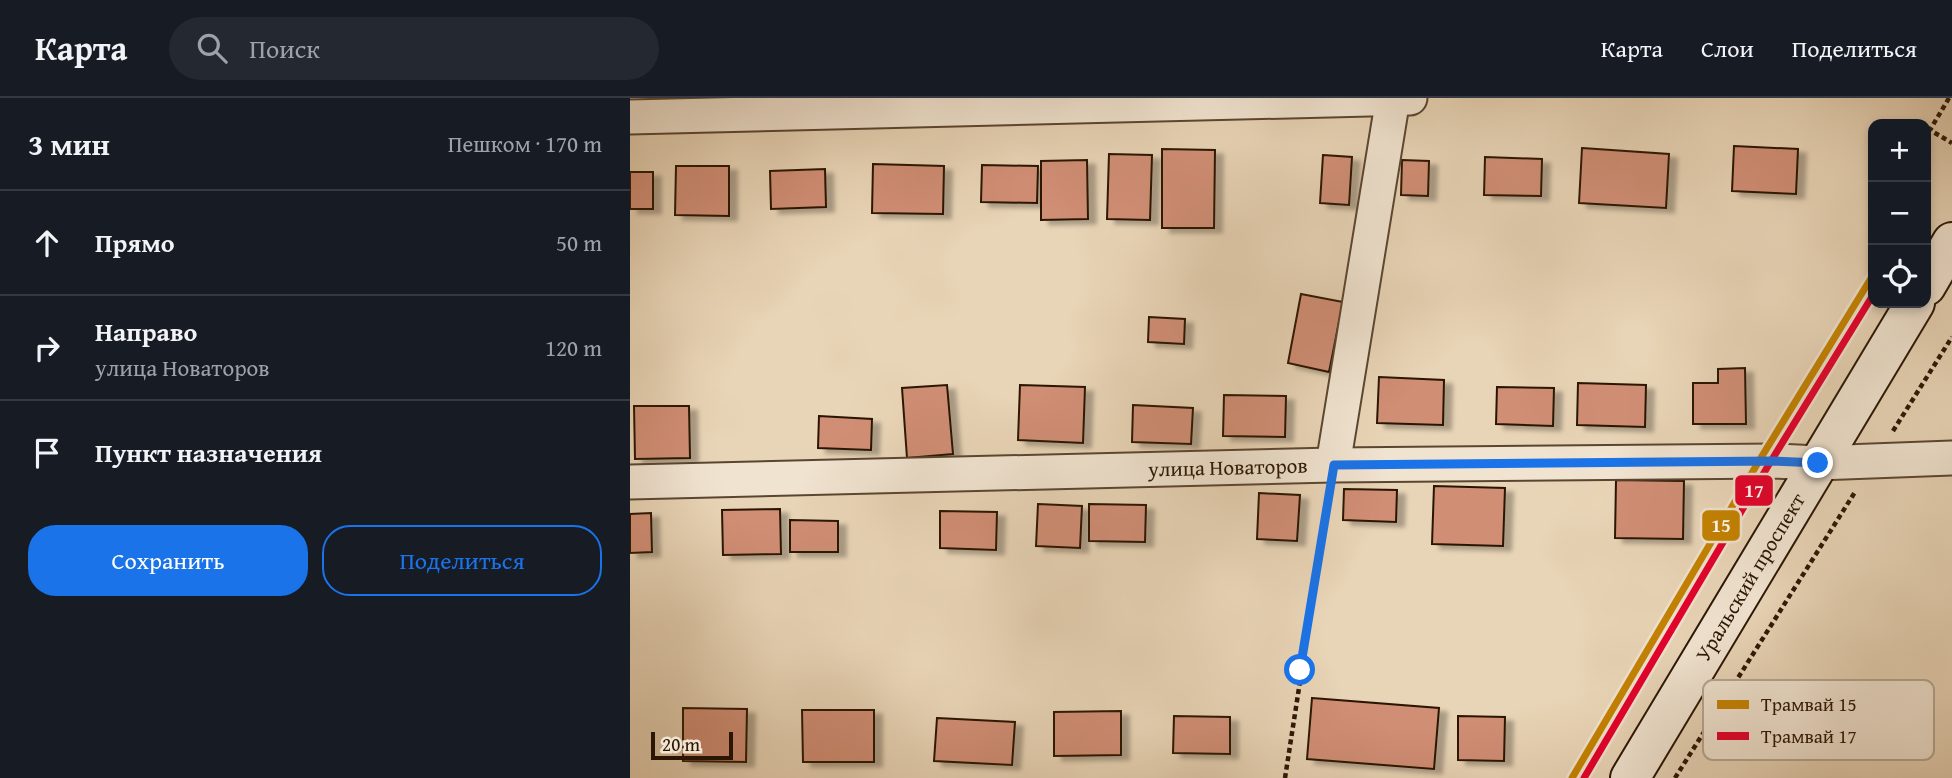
<!DOCTYPE html>
<html lang="ru">
<head>
<meta charset="utf-8">
<style>
	body { margin:0; font-family:"Gentium Book Plus",serif; background:#242831; color:#f1f3f6 }
	.controls { position:absolute; right:21px; top:21px; display:grid; overflow:hidden; border-radius:14px; box-shadow:0 4px 10px #0003 }
	.controls button { width:63px; height:63px; display:grid; place-items:center; padding:0; border:0; border-bottom:2px solid #363941; background:#171b24; color:#f1f3f6; font:35px sans-serif }
	.scale { position:absolute; left:21px; bottom:18px; width:82px; box-sizing:border-box; padding-left:7px; border:4px solid #2b1604; border-top:0; font-size:19px; line-height:24px; white-space:nowrap; color:#2b1604; -webkit-text-stroke:5px #f0e3d0; paint-order:stroke }
	.stop { position:absolute; width:21px; height:21px; margin:-16px; border:5px solid #1a73e8; border-radius:50%; background:#fff }
	.stop.end { background:#1a73e8; border-color:#fff; box-shadow:0 2px 7px #0008 }
	.list { margin:0; padding:0; list-style:none }
	h2 { display:flex; justify-content:space-between; align-items:center; height:91px; margin:0; padding:0 28px; font-size:30px }
	h2 small { font-size:23px; font-weight:400; color:#9ea1a6 }
	.list li { display:grid; grid-template-columns:46px 1fr auto; gap:21px; align-items:center; box-sizing:border-box; height:105px; padding:0 28px; border-top:2px solid #363941 }
	.list b { display:block; font-size:26px; white-space:nowrap }
	.list p { margin:0; font-size:23px; white-space:nowrap; color:#9ea1a6 }
	.list em { font-size:23px; font-style:normal; color:#9ea1a6 }
	.actions { display:flex; gap:14px; padding:21px 28px }
	.actions a { flex:1; padding:16px 0; border:2px solid #1a73e8; border-radius:28px; text-align:center; font-size:24px; color:#1a73e8 }
	.actions .main { background:#1a73e8; color:#fff }
	.icon { flex:none; width:38px; height:38px; fill:none; stroke:currentColor; stroke-width:2; stroke-linecap:round; stroke-linejoin:round }
	.map { position:relative; flex:none; width:1322px; height:680px; overflow:hidden }
	header { display:flex; align-items:center; gap:42px; box-sizing:border-box; height:98px; padding:0 35px; background:#171b24; border-bottom:2px solid #363941 }
	header strong { font-size:33px }
	nav { display:flex; gap:38px; margin-inline-start:auto; font-size:24px }
	.search { width:490px; height:63px; background:#242831; display:flex; align-items:center; gap:18px; box-sizing:border-box; padding:0 24px; border-radius:38px; color:#9ea1a6; font-size:26px }
	main { display:flex }
	aside { flex:1; background:#171b24 }
	.map>svg:first-child { display:block }
	.building { fill:#d08e74; stroke:#2b1604; stroke-width:2; filter:url(#shadow) }
	.lines { fill:none; stroke-linecap:round; stroke-linejoin:round }
	.minor-casing { stroke:#5a4630; stroke-width:37 }
	.secondary-casing { stroke:#2b1604; stroke-width:42 }
	.path { stroke:#2b1604; stroke-width:4.5; stroke-dasharray:5 3.5; stroke-linecap:butt }
	.minor { stroke:#f0e3d0; stroke-width:33 }
	.secondary { stroke:#f0e3d0; stroke-width:38 }
	.tram-1-casing { stroke:#f0e3d0; stroke-width:12 }
	.tram-2-casing { stroke:#f0e3d0; stroke-width:12 }
	.tram-1 { stroke:#c48201; stroke-width:7 }
	.tram-2 { stroke:#e4002b; stroke-width:7 }
	.route { stroke:#1a73e8; stroke-width:9 }
	.labels { text-anchor:middle; stroke-width:5; stroke-linejoin:round; paint-order:stroke }
	.street-label { font-size:21px; fill:#2b1604; stroke:#f0e3d0 }
	.key { fill:#f0e3d0; stroke:#b5a693; stroke-width:2 }
	.key-label { font-size:19px; fill:#2b1604 }
	.line-badge { stroke:#f0e3d0; stroke-width:2.5 }
	.badge-label { font-size:19px; text-anchor:middle; font-weight:bold; fill:#fff }
</style>
</head>
<body>
<header>
<strong>Карта</strong>
<div class="search"><svg class="icon" aria-label="search" viewBox="0 0 24 24"><circle cx="10" cy="10" r="6"/><path d="M15 15l6 6"/></svg>Поиск</div>
<nav><a>Карта</a><a>Слои</a><a>Поделиться</a></nav>
</header>
<main>
<aside>
<h2>3 мин<small>Пешком · 170 m</small></h2>
<ul class="list">
<li><svg class="icon" aria-label="ahead" viewBox="0 0 24 24"><path d="M12 20V5M6 11l6-6 6 6"/></svg><div><b>Прямо</b></div><em>50 m</em></li>
<li><svg class="icon" aria-label="right" viewBox="0 0 24 24"><path d="M7 20v-9h11M14 6l5 5-5 5"/></svg><div><b>Направо</b><p>улица Новаторов</p></div><em>120 m</em></li>
<li><svg class="icon" aria-label="arrive" viewBox="0 0 24 24"><path d="M6 21V4h12l-3 4 3 4H6"/></svg><div><b>Пункт назначения</b></div></li>
</ul>
<div class="actions"><a class="main">Сохранить</a><a>Поделиться</a></div>
</aside>
<div class="map">
<svg width="1322" height="680" viewBox="0 0 1322 680">
	<defs>
		<filter id="shadow"><feDropShadow dx="8" dy="4.5" stdDeviation="2" flood-color="#0004"/></filter>
	</defs>
	<rect width="100%" height="100%" fill="#e8d4b6"/>
	<filter id="stains"><feTurbulence type="fractalNoise" baseFrequency=".00286" numOctaves="4"/><feColorMatrix values="0 0 0 0 .2 0 0 0 0 .09 0 0 0 0 .02 0 0 0 .5 -.17"/></filter>
	<radialGradient id="worn" r=".72"><stop offset=".6" stop-color="#630" stop-opacity="0"/><stop offset="1" stop-color="#630" stop-opacity=".3"/></radialGradient>
	<path class="building" d="M 1104,48 L 1168,51 L 1166,96 L 1102,93 Z
		M 952,50 L 1039,56 L 1036,110 L 949,105 Z
		M 532,51 L 585,52 L 584,130 L 532,130 Z
		M 479,56 L 522,57 L 520,122 L 477,121 Z
		M 693,57 L 722,59 L 719,107 L 690,105 Z
		M 855,59 L 912,61 L 911,98 L 854,97 Z
		M 457,62 L 458,121 L 411,122 L 411,63 Z
		M 772,62 L 799,63 L 798,98 L 771,97 Z
		M 243,66 L 314,68 L 313,116 L 242,115 Z
		M 352,67 L 408,68 L 407,105 L 351,104 Z
		M 46,68 L 99,68 L 99,118 L 45,117 Z
		M 195,71 L 196,109 L 141,111 L 140,73 Z
		M 0,74 L 23,74 L 23,111 L 0,111 Z
		M 671,196 L 713,204 L 699,274 L 658,265 Z
		M 519,219 L 555,221 L 554,246 L 518,244 Z
		M 1115,270 L 1116,326 L 1063,326 L 1063,285 L 1088,285 L 1088,271 Z
		M 749,279 L 814,282 L 813,327 L 747,325 Z
		M 948,285 L 1016,287 L 1015,329 L 947,327 Z
		M 317,287 L 323,356 L 277,360 L 272,290 Z
		M 390,287 L 455,289 L 453,345 L 388,342 Z
		M 867,289 L 924,290 L 923,328 L 866,326 Z
		M 594,297 L 656,298 L 655,339 L 593,338 Z
		M 503,307 L 563,310 L 561,346 L 502,344 Z
		M 4,308 L 59,308 L 60,360 L 5,361 Z
		M 189,318 L 242,321 L 241,352 L 188,350 Z
		M 986,382 L 1054,383 L 1053,441 L 985,440 Z
		M 804,388 L 875,390 L 873,448 L 802,446 Z
		M 714,391 L 767,392 L 766,424 L 713,422 Z
		M 629,395 L 670,397 L 667,443 L 627,441 Z
		M 408,406 L 452,408 L 450,450 L 406,448 Z
		M 459,406 L 516,407 L 515,444 L 459,443 Z
		M 150,411 L 151,456 L 93,457 L 92,412 Z
		M 310,413 L 367,414 L 366,452 L 310,450 Z
		M 21,415 L 22,454 L 0,455 L 0,416 Z
		M 160,422 L 208,423 L 208,454 L 160,454 Z
		M 682,600 L 809,610 L 804,671 L 677,661 Z
		M 53,610 L 117,611 L 116,664 L 53,663 Z
		M 172,612 L 244,612 L 244,664 L 173,664 Z
		M 491,613 L 491,657 L 424,658 L 424,614 Z
		M 544,618 L 600,619 L 600,656 L 543,655 Z
		M 828,618 L 875,619 L 874,663 L 828,662 Z
		M 307,620 L 385,624 L 382,667 L 304,663 Z"/>
	<g class="lines">
		<defs>
			<g id="minor">
				<path d="M 0,19 L 780,0"/>
				<path d="M 703,367 L 763,0"/>
				<path id="s1" d="M 0,384 L 703,367 L 1145,363 L 1188,365 L 1322,360"/>
			</g>
			<g id="secondary">
				<path d="M 1296,188 L 1322,144"/>
				<path id="s2" d="M 1000,680 L 1285,205"/>
			</g>
		</defs>
		<use href="#minor" class="minor-casing"/>
		<use href="#secondary" class="secondary-casing"/>
		<path class="path" d="M 1319,0 L 1300,32 L 1322,45
			M 1263,333 L 1322,239
			M 655,680 L 699,397
			M 1045,680 L 1225,394"/>
		<use href="#minor" class="minor"/>
		<use href="#secondary" class="secondary"/>
		<defs>
			<path id="tram-1" d="M 942,680 L 1129,363 L 1243,177"/>
			<path id="tram-2" d="M 954,680 L 1138,368 L 1243,197"/>
		</defs>
		<use href="#tram-1" class="tram-1-casing"/>
		<use href="#tram-2" class="tram-2-casing"/>
		<use href="#tram-1" class="tram-1"/>
		<use href="#tram-2" class="tram-2"/>
	</g>
	<g class="lines">
		<path class="route" d="M 670,572 L 704,367 L 1145,363 L 1188,365"/>
	</g>
	<g class="labels">
		<g class="street-label">
			<text dy="7" stroke="none"><textPath href="#s1" startOffset="598">улица Новаторов</textPath></text>
			<text dy="7" stroke="none"><textPath href="#s2" startOffset="234">Уральский проспект</textPath></text>
		</g>
	</g>
	<rect x="1073" y="582" width="231" height="80" rx="10" class="key"/>
	<rect x="1087" y="602" width="32" height="9" fill="#c48201"/>
	<rect x="1087" y="634" width="32" height="8" fill="#e4002b"/>
	<g class="key-label">
		<text x="1131" y="613">Трамвай 15</text>
		<text x="1131" y="645">Трамвай 17</text>
	</g>
	<g class="line-badge">
		<rect x="1104" y="376" width="40" height="33" rx="7" fill="#e4002b"/>
		<rect x="1071" y="411" width="40" height="33" rx="7" fill="#c48201"/>
	</g>
	<g class="badge-label">
		<text x="1124" y="399">17</text>
		<text x="1091" y="434">15</text>
	</g>
	<rect width="100%" height="100%" filter="url(#stains)"/>
	<rect width="100%" height="100%" fill="url(#worn)"/>
</svg>
<div class="controls">
<button>+</button>
<button>−</button>
<button><svg class="icon" aria-label="locate" viewBox="0 0 24 24"><circle cx="12" cy="12" r="6"/><path d="M12 2v4M12 18v4M2 12h4M18 12h4"/></svg></button>
</div>
<div class="scale">20 m</div>
<div class="stop" style="left:670px;top:572px"></div>
<div class="stop end" style="left:1188px;top:365px"></div>
</div>
</main>
</body>
</html>
